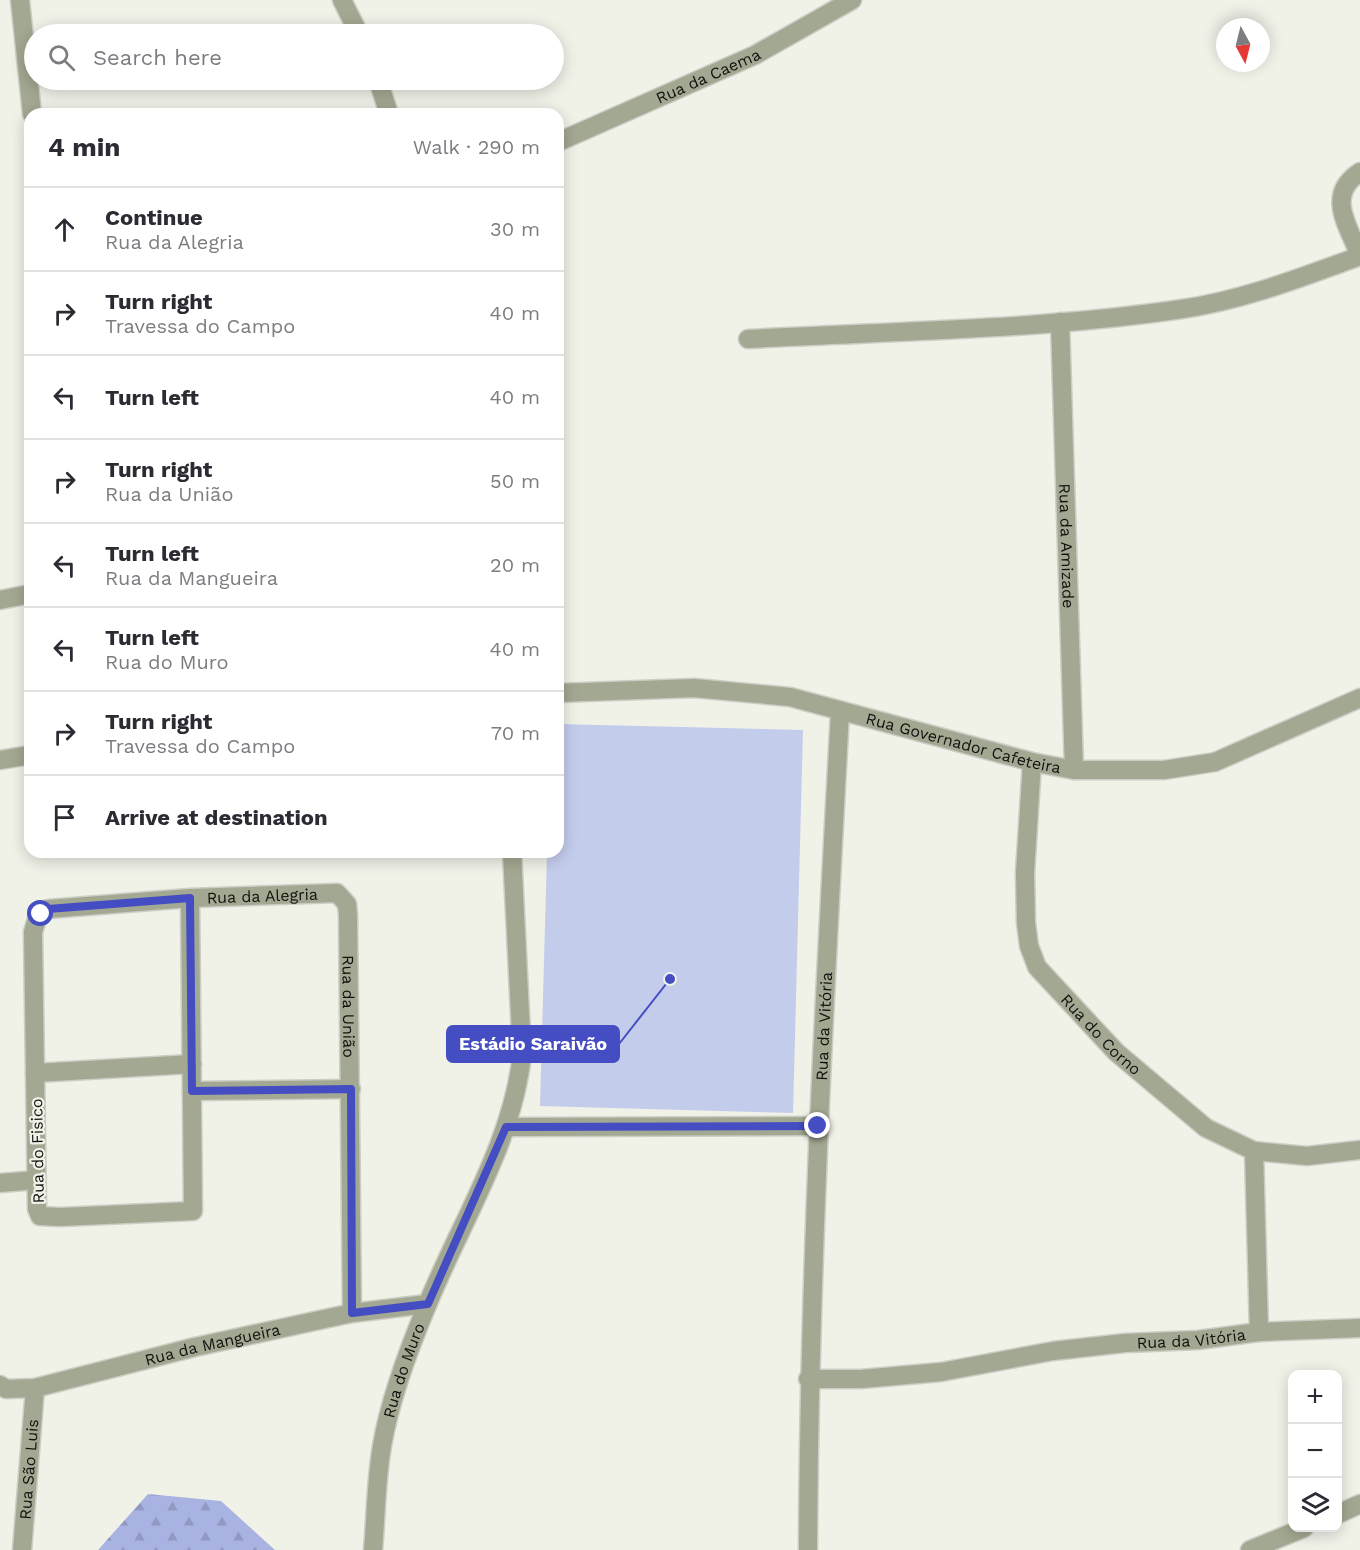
<!DOCTYPE html>
<html lang="en">
<head>
<meta charset="utf-8">
<style>
	body { margin:0; font-family:"Work Sans",sans-serif; background:#f7f7f7; color:#2b2b33 }
	.controls { position:absolute; right:18px; bottom:18px; display:grid; overflow:hidden; border-radius:12px; box-shadow:0 3px 15px #0003 }
	.controls button { width:54px; height:54px; display:grid; place-items:center; padding:0; border:0; border-bottom:2px solid #e1e1e2; background:#fff; color:#2b2b33; font:30px sans-serif }
	.compass { position:absolute; left:1216px; top:18px; width:54px; height:54px; border-radius:50%; background:#fff; box-shadow:0 3px 15px #0003; rotate:173deg }
	.stop { position:absolute; width:18px; height:18px; margin:-14px; border:4px solid #454dc2; border-radius:50%; background:#fff }
	.stop.end { background:#454dc2; border-color:#fff; box-shadow:0 2px 6px #0008 }
	.list { margin:0; padding:0; list-style:none }
	h2 { display:flex; justify-content:space-between; align-items:center; height:78px; margin:0; padding:0 24px; font-size:26px }
	h2 small { font-size:20px; font-weight:400; color:#7c7c81 }
	.list li { display:grid; grid-template-columns:39px 1fr auto; gap:18px; align-items:center; box-sizing:border-box; height:84px; padding:0 24px; border-top:2px solid #e1e1e2 }
	.list b { display:block; font-size:22px; white-space:nowrap }
	.list p { margin:0; font-size:20px; white-space:nowrap; color:#7c7c81 }
	.list em { font-size:20px; font-style:normal; color:#7c7c81 }
	.icon { flex:none; width:33px; height:33px; fill:none; stroke:currentColor; stroke-width:2; stroke-linecap:round; stroke-linejoin:round }
	.map { position:relative; flex:none; width:1360px; height:1550px; overflow:hidden }
	.search { position:absolute; background:#fff; box-shadow:0 3px 15px #0003; left:24px; top:24px; width:540px; height:66px; display:flex; align-items:center; gap:15px; box-sizing:border-box; padding:0 21px; border-radius:33px; color:#7c7c81; font-size:22px }
	.panel { position:absolute; background:#fff; box-shadow:0 3px 15px #0003; left:24px; top:108px; width:540px; height:750px; border-radius:18px }
	.map>svg:first-child { display:block }
	.green { fill:#c4ccec }
	.forest { fill:url(#forest-firs) }
	.lines { fill:none; stroke-linecap:round; stroke-linejoin:round }
	.lane-casing { stroke:#cccec5; stroke-width:21 }
	.street-casing { stroke:#cccec5; stroke-width:21 }
	.lane { stroke:#a3a892; stroke-width:18 }
	.street { stroke:#a3a892; stroke-width:18 }
	.route { stroke:#454dc2; stroke-width:8 }
	.labels { text-anchor:middle; stroke-width:4.5; stroke-linejoin:round; paint-order:stroke }
	.street-label { font-size:16px; fill:#11110e; stroke:#f0f2e8 }
	.leader { fill:none; stroke:#454dc2; stroke-width:2 }
	.callout-dot { fill:#454dc2; stroke:#f0f2e8; stroke-width:2 }
	.callout { fill:#454dc2; stroke:#454dc2; stroke-width:2 }
	.callout-label { font-size:18px; text-anchor:middle; font-weight:bold; fill:#fff }
</style>
</head>
<body>
<div class="map">
<svg width="1360" height="1550" viewBox="0 0 1360 1550">
	<defs>
		<pattern id="forest-firs" width="22" height="20" patternUnits="userSpaceOnUse" patternTransform="scale(1.5)"><rect width="22" height="20" fill="#a8b3e2"/><path d="M5 1l3.5 6h-7zM16 11l3.5 6h-7z" fill="#9099c1"/></pattern>
	</defs>
	<rect width="100%" height="100%" fill="#f0f2e8"/>
	<path class="green" d="M 558,724 L 803,730 L 793,1113 L 540,1106 L 547,852 L 558,852 Z"/>
	<path class="forest" d="M 148,1494 L 221,1501 L 275,1550 L 98,1550 Z"/>
	<g class="lines">
		<defs>
			<path id="lane" d="M 35,1073 L 192,1064
				M 192,1091 L 351,1089
				M 1254,1151 L 1259,1332"/>
			<g id="street">
				<path d="M 20,0 L 32,114"/>
				<path d="M 342,0 L 359,34"/>
				<path d="M 378,80 L 389,114"/>
				<path id="s1" d="M 558,142 L 755,55 L 852,0"/>
				<path d="M 1360,172 C 1325,195 1348,225 1360,256"/>
				<path id="s2" d="M 1060,322 L 1074,770"/>
				<path d="M 748,339 C 892,331 1039,330 1182,309 C 1244,300 1302,277 1360,256"/>
				<path d="M 0,600 L 30,594"/>
				<path id="s3" d="M 558,693 L 694,688 L 790,697 L 1032,762 L 1074,770 L 1164,770 L 1215,762 L 1360,698"/>
				<path d="M 0,760 L 30,755"/>
				<path id="s4" d="M 1032,762 L 1025,873 L 1026,923 L 1029,946 L 1037,967 L 1116,1052 L 1206,1128 L 1254,1151 L 1307,1156 L 1360,1150"/>
				<path id="s5" d="M 190,898 L 193,1211 L 61,1217 L 40,1216 L 37,1209 L 33,932 L 37,919 L 48,909 L 190,898 L 337,893 L 347,904 L 348,915 L 352,1313"/>
				<path d="M 506,1127 L 818,1126"/>
				<path d="M 0,1183 L 36,1180"/>
				<path id="s6" d="M 808,1379 L 861,1379 L 941,1372 L 1053,1351 L 1125,1343 L 1198,1340 L 1259,1332 L 1360,1328"/>
				<path id="s7" d="M 0,1385 L 6,1389 L 35,1388 L 195,1347 L 352,1313 L 427,1304"/>
				<path d="M 1338,1514 L 1360,1504"/>
				<path id="s8" d="M 22,1550 L 35,1388"/>
				<path id="s9" d="M 373,1550 C 376,1516 376,1480 382,1446 C 390,1398 409,1348 428,1303 C 461,1222 513,1142 522,1054 L 512,852"/>
				<path id="s10" d="M 808,1550 C 809,1270 825,991 840,712"/>
				<path d="M 1250,1550 L 1304,1528"/>
			</g>
		</defs>
		<use href="#lane" class="lane-casing"/>
		<use href="#street" class="street-casing"/>
		<use href="#lane" class="lane"/>
		<use href="#street" class="street"/>
	</g>
	<g class="lines">
		<path class="route" d="M 41,914 L 48,909 L 190,898 L 192,1091 L 351,1089 L 352,1313 L 428,1304 L 506,1127 L 818,1126"/>
	</g>
	<g class="labels">
		<g class="street-label">
			<text dy="6" stroke="none"><textPath href="#s1" startOffset="164">Rua da Caema</textPath></text>
			<text dy="6" stroke="none"><textPath href="#s2" startOffset="224">Rua da Amizade</textPath></text>
			<text dy="6" stroke="none"><textPath href="#s3" startOffset="412">Rua Governador Cafeteira</textPath></text>
			<text dy="6" stroke="none"><textPath href="#s5" startOffset="994">Rua da Alegria</textPath></text>
			<text dy="6" stroke="none"><textPath href="#s5" startOffset="1186">Rua da União</textPath></text>
			<text dy="6" stroke="none"><textPath href="#s10" startOffset="524">Rua da Vitória</textPath></text>
			<text dy="6" stroke="none"><textPath href="#s4" startOffset="300">Rua do Corno</textPath></text>
			<text transform="translate(37 1151) rotate(-91)" y="6">Rua do Fisico</text>
			<text dy="6" stroke="none"><textPath href="#s6" startOffset="386">Rua da Vitória</textPath></text>
			<text dy="6" stroke="none"><textPath href="#s7" startOffset="219">Rua da Mangueira</textPath></text>
			<text dy="6" stroke="none"><textPath href="#s9" startOffset="183">Rua do Muro</textPath></text>
			<text dy="6" stroke="none"><textPath href="#s8" startOffset="81">Rua São Luis</textPath></text>
		</g>
	</g>
	<path class="leader" d="M670 979L619 1044"/>
	<circle class="callout-dot" cx="670" cy="979" r="6"/>
	<rect class="callout" x="447" y="1026" width="172" height="36" rx="6"/>
	<g class="callout-label">
		<text x="533" y="1050">Estádio Saraivão</text>
	</g>
</svg>
<div class="controls">
<button>+</button>
<button>−</button>
<button><svg class="icon" aria-label="layers" viewBox="0 0 24 24"><path d="M12 4l9 5-9 5-9-5zM3 14l9 5 9-5"/></svg></button>
</div>
<svg class="compass" viewBox="-18 -18 36 36"><path d="M0-13l5 13h-10z" fill="#e53935"/><path d="M0 13l5-13h-10z" fill="#7c7c81"/></svg>
<div class="stop" style="left:41px;top:914px"></div>
<div class="stop end" style="left:818px;top:1126px"></div>
<div class="search"><svg class="icon" aria-label="search" viewBox="0 0 24 24"><circle cx="10" cy="10" r="6"/><path d="M15 15l6 6"/></svg>Search here</div>
<section class="panel">
<h2>4 min<small>Walk · 290 m</small></h2>
<ul class="list">
<li><svg class="icon" aria-label="ahead" viewBox="0 0 24 24"><path d="M12 20V5M6 11l6-6 6 6"/></svg><div><b>Continue</b><p>Rua da Alegria</p></div><em>30 m</em></li>
<li><svg class="icon" aria-label="right" viewBox="0 0 24 24"><path d="M7 20v-9h11M14 6l5 5-5 5"/></svg><div><b>Turn right</b><p>Travessa do Campo</p></div><em>40 m</em></li>
<li><svg class="icon" aria-label="left" viewBox="0 0 24 24"><path d="M17 20v-9H6M10 6l-5 5 5 5"/></svg><div><b>Turn left</b></div><em>40 m</em></li>
<li><svg class="icon" aria-label="right" viewBox="0 0 24 24"><path d="M7 20v-9h11M14 6l5 5-5 5"/></svg><div><b>Turn right</b><p>Rua da União</p></div><em>50 m</em></li>
<li><svg class="icon" aria-label="left" viewBox="0 0 24 24"><path d="M17 20v-9H6M10 6l-5 5 5 5"/></svg><div><b>Turn left</b><p>Rua da Mangueira</p></div><em>20 m</em></li>
<li><svg class="icon" aria-label="left" viewBox="0 0 24 24"><path d="M17 20v-9H6M10 6l-5 5 5 5"/></svg><div><b>Turn left</b><p>Rua do Muro</p></div><em>40 m</em></li>
<li><svg class="icon" aria-label="right" viewBox="0 0 24 24"><path d="M7 20v-9h11M14 6l5 5-5 5"/></svg><div><b>Turn right</b><p>Travessa do Campo</p></div><em>70 m</em></li>
<li><svg class="icon" aria-label="arrive" viewBox="0 0 24 24"><path d="M6 21V4h12l-3 4 3 4H6"/></svg><div><b>Arrive at destination</b></div></li>
</ul>
</section>
</div>
</body>
</html>
